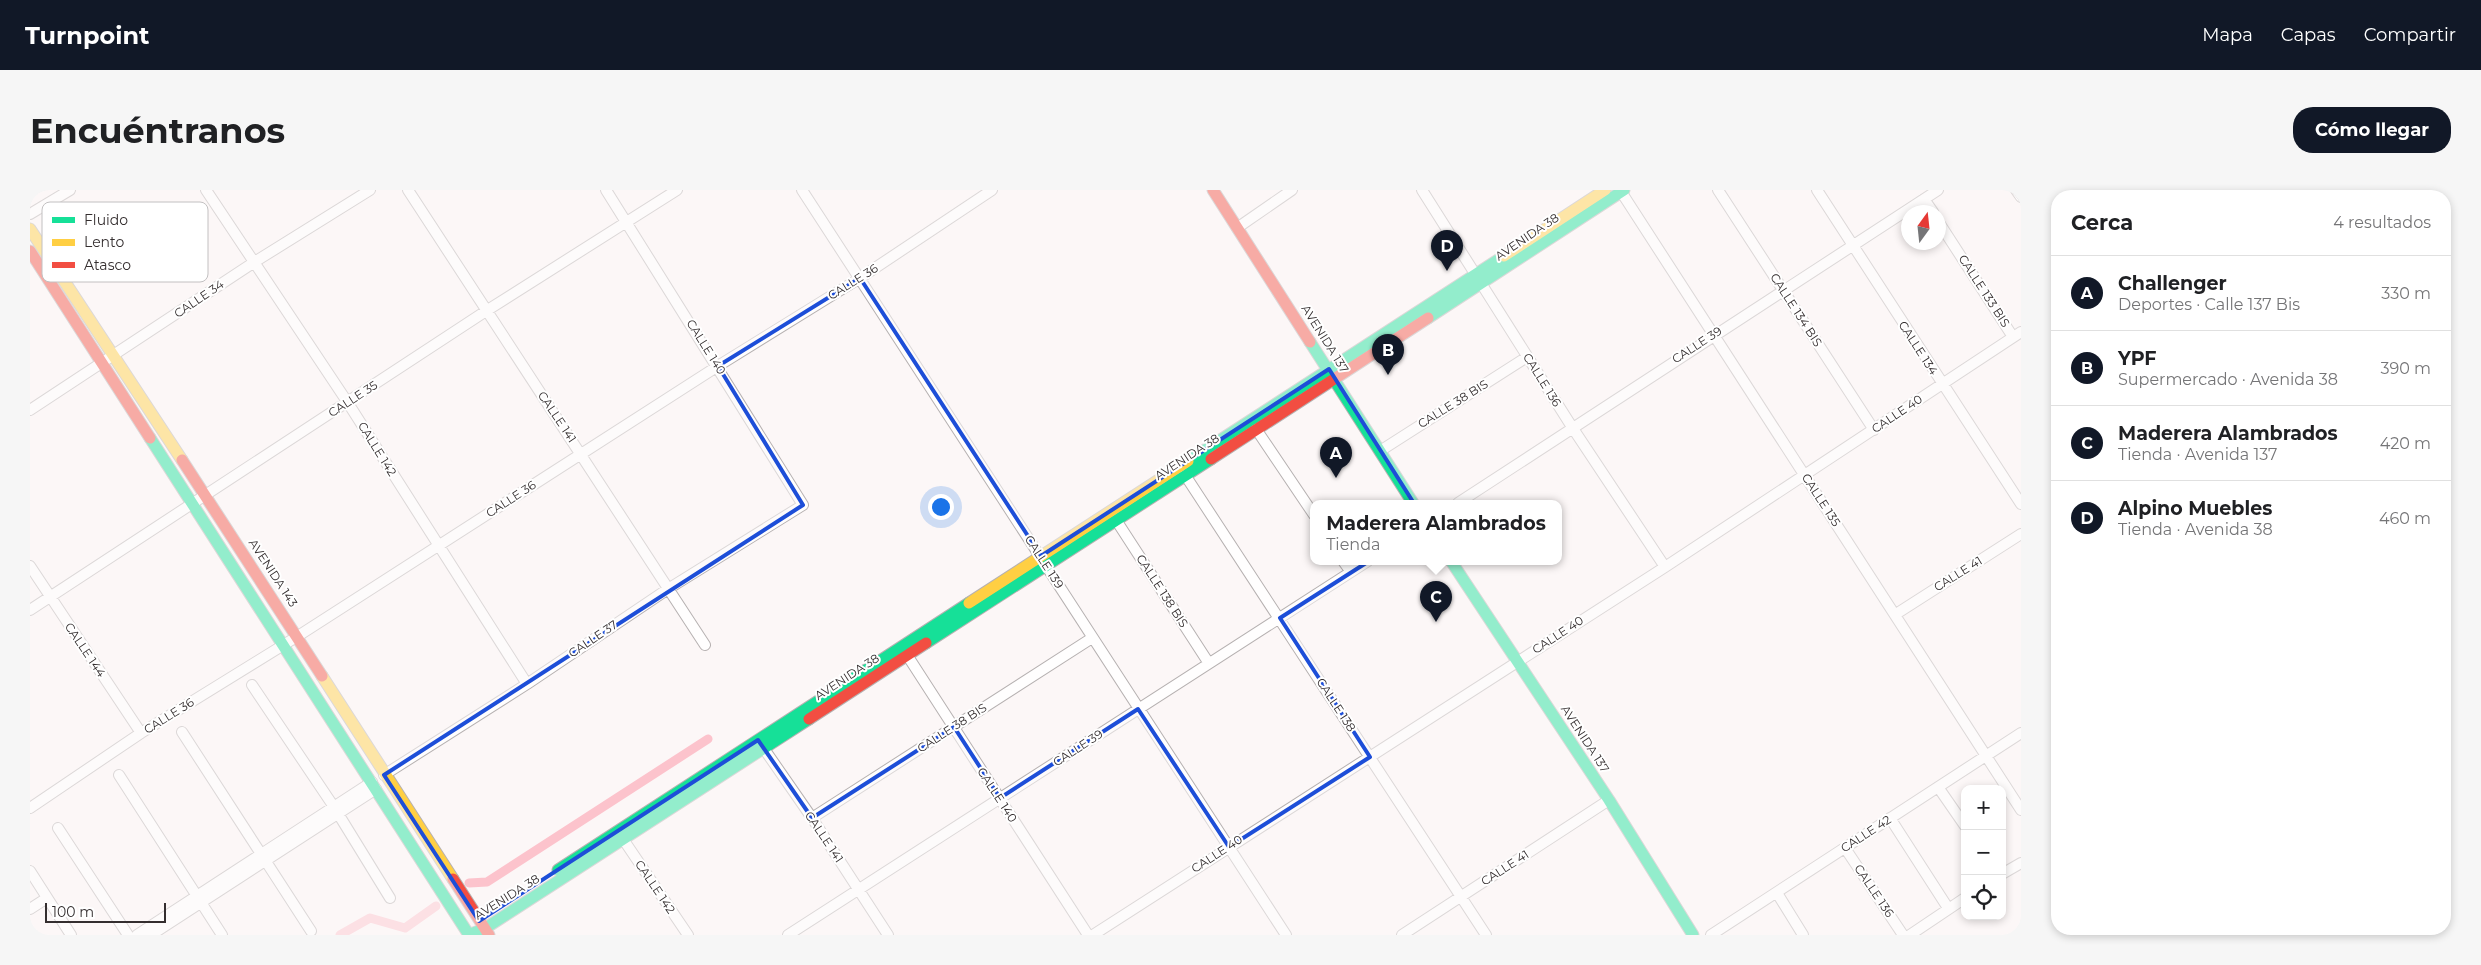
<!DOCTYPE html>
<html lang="es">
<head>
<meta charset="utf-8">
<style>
	body { margin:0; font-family:Montserrat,sans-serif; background:#f6f6f6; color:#202124 }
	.controls { position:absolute; right:15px; bottom:15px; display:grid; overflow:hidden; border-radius:10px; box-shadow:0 2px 8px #0003 }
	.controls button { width:45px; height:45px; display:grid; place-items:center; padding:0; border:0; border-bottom:1px solid #e0e0e0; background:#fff; color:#202124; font:25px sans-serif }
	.compass { position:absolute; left:1871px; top:15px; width:45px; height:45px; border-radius:50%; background:#fff; box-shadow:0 2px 8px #0003; rotate:15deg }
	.scale { position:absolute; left:15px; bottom:12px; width:121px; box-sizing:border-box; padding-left:5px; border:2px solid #342e2f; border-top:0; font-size:14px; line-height:18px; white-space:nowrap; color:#342e2f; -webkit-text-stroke:4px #fff; paint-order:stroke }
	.you { position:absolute; left:910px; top:316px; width:18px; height:18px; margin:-12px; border:4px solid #fff; border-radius:50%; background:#1a73e8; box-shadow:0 0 0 8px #1a73e833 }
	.badge { display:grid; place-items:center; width:32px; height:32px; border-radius:50%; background:#111827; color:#fff; font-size:16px; font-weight:700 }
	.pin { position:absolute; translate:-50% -41px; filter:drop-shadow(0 1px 2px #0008) }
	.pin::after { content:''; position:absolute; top:26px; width:18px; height:15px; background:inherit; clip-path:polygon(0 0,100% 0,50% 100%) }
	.popup { position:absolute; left:1280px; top:310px; width:252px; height:65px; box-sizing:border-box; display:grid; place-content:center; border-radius:10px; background:#fff; filter:drop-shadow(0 1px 4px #0005); font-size:16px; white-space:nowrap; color:#757577 }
	.popup b { font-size:19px; color:#202124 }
	.popup::after { content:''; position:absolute; left:50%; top:100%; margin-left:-10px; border:10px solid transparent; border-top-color:#fff }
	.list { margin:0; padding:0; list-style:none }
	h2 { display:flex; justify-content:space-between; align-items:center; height:65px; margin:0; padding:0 20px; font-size:21px }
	h2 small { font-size:16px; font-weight:400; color:#757577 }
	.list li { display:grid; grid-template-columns:32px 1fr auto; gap:15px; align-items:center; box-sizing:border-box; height:75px; padding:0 20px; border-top:1px solid #e0e0e0 }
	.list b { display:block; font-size:19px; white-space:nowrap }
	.list p { margin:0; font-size:16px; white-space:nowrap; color:#757577 }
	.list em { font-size:16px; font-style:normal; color:#757577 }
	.icon { flex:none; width:28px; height:28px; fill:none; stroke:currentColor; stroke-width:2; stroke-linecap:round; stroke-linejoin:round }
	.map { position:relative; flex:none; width:1991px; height:745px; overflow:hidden; border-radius:20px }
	header { display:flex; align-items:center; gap:30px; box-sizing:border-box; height:70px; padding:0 25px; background:#111827; color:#fff }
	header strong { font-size:24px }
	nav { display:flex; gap:28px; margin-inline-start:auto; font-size:18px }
	.intro { display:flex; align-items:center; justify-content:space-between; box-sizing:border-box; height:120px; padding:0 30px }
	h1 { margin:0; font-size:35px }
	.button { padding:12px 22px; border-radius:20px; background:#111827; color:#fff; font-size:18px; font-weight:700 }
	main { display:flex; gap:30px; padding:0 30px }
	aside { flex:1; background:#fff; border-radius:20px; box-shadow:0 2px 8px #0003 }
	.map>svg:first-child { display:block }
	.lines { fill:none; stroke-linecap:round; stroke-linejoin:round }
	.canal { stroke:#fcc3cc; stroke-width:9 }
	.street-casing { stroke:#b6b1b1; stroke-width:12 }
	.fast-casing { stroke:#b6b1b1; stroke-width:13 }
	.slow-casing { stroke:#b6b1b1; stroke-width:13 }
	.jam-casing { stroke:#b6b1b1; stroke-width:13 }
	.street { stroke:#fffefe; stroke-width:10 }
	.fast { stroke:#16e098; stroke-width:11 }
	.slow { stroke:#ffcf43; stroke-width:11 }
	.jam { stroke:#f24e42; stroke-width:11 }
	.marked { fill:none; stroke:#1d4ed8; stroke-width:4; stroke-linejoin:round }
	.labels { text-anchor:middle; stroke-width:4; stroke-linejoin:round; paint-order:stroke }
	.street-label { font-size:12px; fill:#342e2f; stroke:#fff }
	.key { fill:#fff; stroke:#c2c0c1; stroke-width:1 }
	.key-label { font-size:14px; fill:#342e2f }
</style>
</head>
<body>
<header>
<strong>Turnpoint</strong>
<nav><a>Mapa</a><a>Capas</a><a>Compartir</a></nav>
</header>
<div class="intro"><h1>Encuéntranos</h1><a class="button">Cómo llegar</a></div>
<main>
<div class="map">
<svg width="1991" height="745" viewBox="0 0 1991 745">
	<rect width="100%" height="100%" fill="#fcf7f7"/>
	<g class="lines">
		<path class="canal" d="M 439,693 L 457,692 L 678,549
			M 310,745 L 340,728 L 375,738 L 406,716"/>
		<defs>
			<path id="street" d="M 176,0 L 318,213 L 497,494
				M 378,0 L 675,455
				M 772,0 L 1256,745
				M 1392,0 L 1542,237 L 1635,377
				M 1590,0 L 1991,620
				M 1688,0 L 1844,240
				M 1787,0 L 1991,314
				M 1986,0 L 1991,7
				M 1894,9 L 1903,22
				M 0,24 L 40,0
				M 1908,31 L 1983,147
				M 1207,38 L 1262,0
				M 0,220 L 226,71 L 340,0
				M 1226,239 L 1284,325
				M 1350,261 L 1497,167
				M 1155,285 L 1456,745
				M 1428,313 L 1908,0
				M 1086,330 L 1178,472
				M 1313,371 L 1321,382
				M 0,376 L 111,543
				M 0,420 L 456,121 L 647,0
				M 1866,424 L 1991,344
				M 877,465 L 1058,745
				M 222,495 L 304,617 L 360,708
				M 152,542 L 281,741
				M 730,553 L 782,628 L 858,745
				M 89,585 L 192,745
				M 354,585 L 497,494 L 638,399 L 773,315 L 576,0
				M 1908,597 L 1935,636
				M 0,618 L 111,543 L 268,446 L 688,176 L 830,88 L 962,0
				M 782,628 L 1062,448
				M 1860,628 L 1918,718
				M 28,638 L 98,745
				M 593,649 L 658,745
				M 1815,658 L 1873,745
				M 0,681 L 41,745
				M 1972,684 L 1991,673
				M 1747,703 L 1773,745
				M 0,719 L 17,708
				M 107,745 L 342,592
				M 121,745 L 346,599
				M 758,745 L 1338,371
				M 1063,745 L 1635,377 L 1991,142
				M 1372,745 L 1579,610
				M 1681,745 L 1991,543
				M 1880,745 L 1935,708"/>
			<path id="fast" d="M 1398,128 L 1594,0
				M 1280,152 L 1383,313
				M 120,248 L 439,745
				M 1158,271 L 1474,66
				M 1421,371 L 1579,610 L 1663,745
				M 896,453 L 1181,269
				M 528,680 L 939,413
				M 438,745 L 454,739 L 779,529"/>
			<path id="slow" d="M 0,39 L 152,270
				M 1474,66 L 1575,0
				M 939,413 L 1158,271
				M 292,486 L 423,689"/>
			<path id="jam" d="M 1183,0 L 1280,152
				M 0,61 L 120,248
				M 1181,269 L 1398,128
				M 152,270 L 292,486
				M 779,529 L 896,453
				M 423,689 L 459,745"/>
		</defs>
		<use href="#street" class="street-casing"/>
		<use href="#fast" class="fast-casing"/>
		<use href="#slow" class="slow-casing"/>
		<use href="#jam" class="jam-casing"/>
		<use href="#street" class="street"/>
		<use href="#fast" class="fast"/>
		<use href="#slow" class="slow"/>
		<use href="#jam" class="jam"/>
	</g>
	<path d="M0 0H1991V745H0ZM 830,88 L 1011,366 L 1299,179 L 1397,334 L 1250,428 L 1340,567 L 1199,657 L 1108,519 L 970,608 L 924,537 L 782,628 L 728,550 L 449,731 L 354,585 L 773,315 L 688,176 Z" fill="#fcf7f7" fill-opacity=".55" fill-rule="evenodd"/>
	<path class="marked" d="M 830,88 L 1011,366 L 1299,179 L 1397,334 L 1250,428 L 1340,567 L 1199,657 L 1108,519 L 970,608 L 924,537 L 782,628 L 728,550 L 449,731 L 354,585 L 773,315 L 688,176 Z"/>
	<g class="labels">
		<g class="street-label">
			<text transform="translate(1497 47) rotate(-34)" y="4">AVENIDA 38</text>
			<text transform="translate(823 92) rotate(-32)" y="4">CALLE 36</text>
			<text transform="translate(1954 101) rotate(57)" y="4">CALLE 133 BIS</text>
			<text transform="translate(169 109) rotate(-34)" y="4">CALLE 34</text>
			<text transform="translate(1766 120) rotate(57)" y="4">CALLE 134 BIS</text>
			<text transform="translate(1295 149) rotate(58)" y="4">AVENIDA 137</text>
			<text transform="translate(1667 155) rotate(-33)" y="4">CALLE 39</text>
			<text transform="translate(676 157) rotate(58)" y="4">CALLE 140</text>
			<text transform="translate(1888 158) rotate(57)" y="4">CALLE 134</text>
			<text transform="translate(1512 190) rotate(58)" y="4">CALLE 136</text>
			<text transform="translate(323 209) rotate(-33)" y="4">CALLE 35</text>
			<text transform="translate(1423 214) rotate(-32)" y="4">CALLE 38 BIS</text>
			<text transform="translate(1867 224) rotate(-34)" y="4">CALLE 40</text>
			<text transform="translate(527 227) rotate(56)" y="4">CALLE 141</text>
			<text transform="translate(347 259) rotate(58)" y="4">CALLE 142</text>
			<text transform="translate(1157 267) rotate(-33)" y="4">AVENIDA 38</text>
			<text transform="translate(481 309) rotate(-33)" y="4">CALLE 36</text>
			<text transform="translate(1791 310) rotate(57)" y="4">CALLE 135</text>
			<text transform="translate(1014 372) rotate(57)" y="4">CALLE 139</text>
			<text transform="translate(243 383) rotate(57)" y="4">AVENIDA 143</text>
			<text transform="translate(1928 384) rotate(-32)" y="4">CALLE 41</text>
			<text transform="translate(1132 401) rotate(57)" y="4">CALLE 138 BIS</text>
			<text transform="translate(1528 445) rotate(-33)" y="4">CALLE 40</text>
			<text transform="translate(563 449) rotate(-34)" y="4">CALLE 37</text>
			<text transform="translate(55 460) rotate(56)" y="4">CALLE 144</text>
			<text transform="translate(817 487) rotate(-33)" y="4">AVENIDA 38</text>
			<text transform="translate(1306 515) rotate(57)" y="4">CALLE 138</text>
			<text transform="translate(139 526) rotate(-32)" y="4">CALLE 36</text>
			<text transform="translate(922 538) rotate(-33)" y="4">CALLE 38 BIS</text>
			<text transform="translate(1555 549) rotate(57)" y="4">AVENIDA 137</text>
			<text transform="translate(1048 558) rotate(-33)" y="4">CALLE 39</text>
			<text transform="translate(967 605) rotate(57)" y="4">CALLE 140</text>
			<text transform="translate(1836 644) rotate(-33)" y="4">CALLE 42</text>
			<text transform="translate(794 647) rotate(56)" y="4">CALLE 141</text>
			<text transform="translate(1187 664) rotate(-33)" y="4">CALLE 40</text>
			<text transform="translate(1475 678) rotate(-33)" y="4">CALLE 41</text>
			<text transform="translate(625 697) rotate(56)" y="4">CALLE 142</text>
			<text transform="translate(1844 701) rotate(56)" y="4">CALLE 136</text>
			<text transform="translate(477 707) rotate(-32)" y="4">AVENIDA 38</text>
		</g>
	</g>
	<rect x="12" y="12" width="166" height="80" rx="8" class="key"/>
	<rect x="22" y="27" width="23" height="6" fill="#16e098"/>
	<rect x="22" y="49" width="23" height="7" fill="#ffcf43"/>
	<rect x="22" y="72" width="23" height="6" fill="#f24e42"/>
	<g class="key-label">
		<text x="54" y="35">Fluido</text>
		<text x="54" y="57">Lento</text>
		<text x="54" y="80">Atasco</text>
	</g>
</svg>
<div class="controls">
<button>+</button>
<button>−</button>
<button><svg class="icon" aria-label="locate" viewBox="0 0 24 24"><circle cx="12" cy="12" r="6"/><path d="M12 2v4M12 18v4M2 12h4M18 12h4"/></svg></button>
</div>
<svg class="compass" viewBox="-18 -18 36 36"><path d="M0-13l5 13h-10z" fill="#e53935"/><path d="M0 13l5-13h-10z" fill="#757577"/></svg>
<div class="scale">100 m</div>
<div class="you"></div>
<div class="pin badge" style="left:1306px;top:288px">A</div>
<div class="pin badge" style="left:1358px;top:185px">B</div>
<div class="pin badge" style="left:1406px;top:432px">C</div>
<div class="popup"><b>Maderera Alambrados</b>Tienda</div>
<div class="pin badge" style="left:1417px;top:81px">D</div>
</div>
<aside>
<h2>Cerca<small>4 resultados</small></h2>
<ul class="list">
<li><span class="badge">A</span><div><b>Challenger</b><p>Deportes · Calle 137 Bis</p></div><em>330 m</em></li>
<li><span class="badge">B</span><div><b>YPF</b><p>Supermercado · Avenida 38</p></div><em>390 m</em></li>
<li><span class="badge">C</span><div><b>Maderera Alambrados</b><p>Tienda · Avenida 137</p></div><em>420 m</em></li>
<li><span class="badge">D</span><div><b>Alpino Muebles</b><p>Tienda · Avenida 38</p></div><em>460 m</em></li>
</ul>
</aside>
</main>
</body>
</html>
